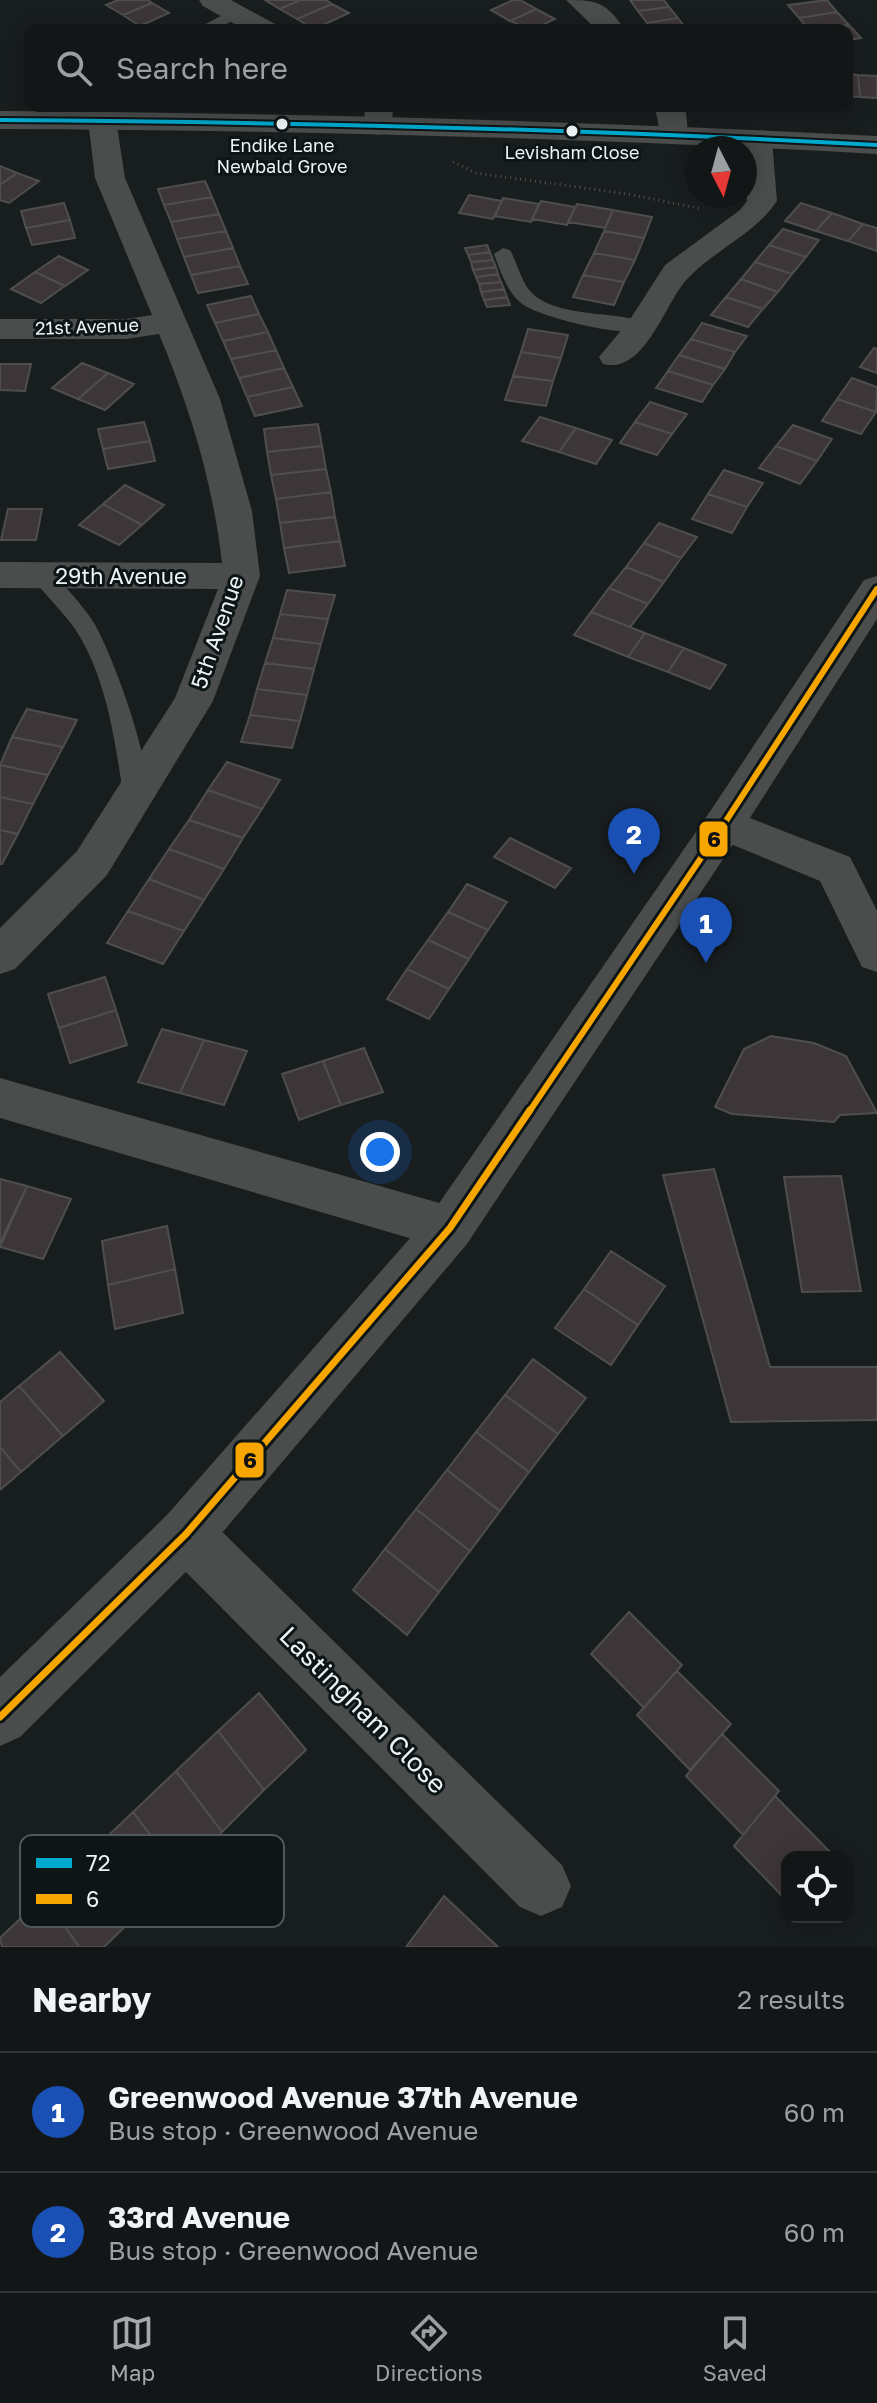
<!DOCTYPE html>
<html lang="en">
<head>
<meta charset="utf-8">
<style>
	body { margin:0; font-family:"Golos Text",sans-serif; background:#1f2323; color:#f1f3f6 }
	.controls { position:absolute; right:24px; bottom:24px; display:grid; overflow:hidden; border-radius:16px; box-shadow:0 4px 20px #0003 }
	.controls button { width:72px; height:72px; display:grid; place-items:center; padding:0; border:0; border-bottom:2px solid #313535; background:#121616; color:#f1f3f6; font:40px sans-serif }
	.compass { position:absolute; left:685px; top:136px; width:72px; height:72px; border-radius:50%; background:#121616; box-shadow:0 4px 20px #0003; rotate:174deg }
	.you { position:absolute; left:380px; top:1152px; width:28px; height:28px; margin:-20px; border:6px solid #fff; border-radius:50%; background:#1a73e8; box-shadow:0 0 0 12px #1a73e833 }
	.badge { display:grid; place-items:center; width:52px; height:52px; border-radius:50%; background:#a3a9aa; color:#fff; font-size:26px; font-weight:700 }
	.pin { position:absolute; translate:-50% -66px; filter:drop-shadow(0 2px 4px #0008) }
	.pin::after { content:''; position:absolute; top:42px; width:28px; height:24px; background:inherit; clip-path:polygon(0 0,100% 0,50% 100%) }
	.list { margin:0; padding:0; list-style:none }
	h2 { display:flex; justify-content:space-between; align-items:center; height:104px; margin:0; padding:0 32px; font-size:34px }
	h2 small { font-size:26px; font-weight:400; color:#9c9fa1 }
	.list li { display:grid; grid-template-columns:52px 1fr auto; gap:24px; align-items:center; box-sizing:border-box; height:120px; padding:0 32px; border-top:2px solid #313535 }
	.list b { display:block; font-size:30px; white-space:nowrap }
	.list p { margin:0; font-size:26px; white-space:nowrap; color:#9c9fa1 }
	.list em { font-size:26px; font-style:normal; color:#9c9fa1 }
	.icon { flex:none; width:44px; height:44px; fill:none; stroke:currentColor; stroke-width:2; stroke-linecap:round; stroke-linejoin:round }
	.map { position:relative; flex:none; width:877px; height:1947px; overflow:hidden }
	.search { position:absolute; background:#121616; box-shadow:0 4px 20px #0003; left:24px; right:24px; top:24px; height:88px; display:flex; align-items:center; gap:20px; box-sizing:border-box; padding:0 28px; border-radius:16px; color:#9c9fa1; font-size:30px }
	.sheet { height:344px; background:#121616 }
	nav { display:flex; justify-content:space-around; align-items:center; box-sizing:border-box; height:112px; border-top:2px solid #313535; background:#121616; font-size:22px; color:#9c9fa1 }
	nav a { display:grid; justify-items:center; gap:4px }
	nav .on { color:#a3a9aa }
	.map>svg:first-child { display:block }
	.building { fill:#3d3638; stroke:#4e4e50; stroke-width:2 }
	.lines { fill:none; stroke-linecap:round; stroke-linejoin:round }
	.path { stroke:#505353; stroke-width:3; stroke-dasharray:1 4; stroke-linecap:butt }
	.service { fill:#4b4d4d; fill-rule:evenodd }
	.minor { fill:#4b4d4d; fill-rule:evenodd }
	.tertiary { fill:#4b4d4d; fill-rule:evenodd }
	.bus-1-casing { stroke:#0d1516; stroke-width:8 }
	.bus-2-far1-casing { stroke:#0d1516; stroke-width:12 }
	.bus-2-casing { stroke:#0d1516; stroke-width:13 }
	.bus-1 { stroke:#00a9ce; stroke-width:4 }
	.bus-2-far1 { stroke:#f7a600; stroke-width:6 }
	.bus-2 { stroke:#f7a600; stroke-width:7 }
	.bus-dot { fill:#eef4f5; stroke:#0d1516; stroke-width:3 }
	.labels { text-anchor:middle; stroke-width:6; stroke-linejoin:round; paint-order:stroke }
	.far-bus-label { font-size:18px; fill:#eef4f5; stroke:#0d1516 }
	.far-street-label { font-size:18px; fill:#eef4f5; stroke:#0d1516 }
	.street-label { font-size:22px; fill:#eef4f5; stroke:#0d1516 }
	.near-street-label { font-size:26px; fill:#eef4f5; stroke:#0d1516 }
	.key { fill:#0d1516; stroke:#505859; stroke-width:2 }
	.key-label { font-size:22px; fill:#eef4f5 }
	.line-badge { stroke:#0d1516; stroke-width:3 }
	.pale-badge-label { font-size:22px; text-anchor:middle; font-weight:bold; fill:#111 }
</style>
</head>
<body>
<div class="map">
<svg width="877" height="1947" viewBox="0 0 877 1947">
	<rect width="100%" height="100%" fill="#181d1e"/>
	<path class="building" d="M 118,0 L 148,0 L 152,3 L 123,15 L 106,5 Z
		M 265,0 L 300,0 L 280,9 Z
		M 300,0 L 326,0 L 332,4 L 297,19 L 280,9 Z
		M 513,0 L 520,0 L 536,9 L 510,21 L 491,10 Z
		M 630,0 L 664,0 L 669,7 L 638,11 Z
		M 827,0 L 837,12 L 799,18 L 788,5 Z
		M 152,3 L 169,13 L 140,26 L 123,15 Z
		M 332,4 L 349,13 L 314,29 L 297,19 Z
		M 669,7 L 678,18 L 647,23 L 638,11 Z
		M 536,9 L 555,19 L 532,30 L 510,21 Z
		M 837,12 L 849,25 L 809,30 L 799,18 Z
		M 678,18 L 687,30 L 652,30 L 647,23 Z
		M 849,25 L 861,38 L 847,40 L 847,30 L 817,30 Z
		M 847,74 L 858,75 L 860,97 L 847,96 Z
		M 858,75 L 877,76 L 877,98 L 860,97 Z
		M 0,166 L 17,173 L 0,185 Z
		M 17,173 L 39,181 L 9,203 L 0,200 L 0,185 Z
		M 205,181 L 212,197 L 164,205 L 158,189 Z
		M 469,195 L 502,201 L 493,219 L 459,213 Z
		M 212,197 L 219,214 L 171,222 L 164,205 Z
		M 503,198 L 539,204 L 531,222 L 495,216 Z
		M 541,201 L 575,207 L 567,225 L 532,219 Z
		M 64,203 L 70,220 L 26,228 L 21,211 Z
		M 801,203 L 832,213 L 816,231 L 785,221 Z
		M 577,204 L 613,210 L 605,228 L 568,222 Z
		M 613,210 L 652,217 L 644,238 L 604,231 Z
		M 832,213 L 863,224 L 848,241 L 816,231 Z
		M 219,214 L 226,231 L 177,239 L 171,222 Z
		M 70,220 L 75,238 L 32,245 L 26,228 Z
		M 863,224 L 877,228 L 877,251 L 848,241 Z
		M 783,229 L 819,240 L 806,257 L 769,245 Z
		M 226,231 L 233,248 L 184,257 L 177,239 Z
		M 604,231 L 644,238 L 635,260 L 594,253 Z
		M 487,245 L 490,252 L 468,255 L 465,248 Z
		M 769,245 L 806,257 L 792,274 L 755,262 Z
		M 233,248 L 240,266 L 191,275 L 184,257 Z
		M 490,252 L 493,260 L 471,262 L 468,255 Z
		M 594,253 L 635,260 L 624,282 L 583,275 Z
		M 59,256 L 88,270 L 65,286 L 35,272 Z
		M 493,260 L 496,267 L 473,270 L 471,262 Z
		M 755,262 L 792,274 L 778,292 L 741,279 Z
		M 240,266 L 248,284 L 198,293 L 191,275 Z
		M 496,267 L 498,274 L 476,277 L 473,270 Z
		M 35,272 L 65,286 L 41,303 L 11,289 Z
		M 498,274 L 501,282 L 479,284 L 476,277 Z
		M 583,275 L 624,282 L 614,305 L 573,297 Z
		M 741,279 L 778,292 L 763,309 L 726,297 Z
		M 501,282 L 504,289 L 481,292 L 479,284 Z
		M 504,289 L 507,297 L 484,300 L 481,292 Z
		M 251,296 L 259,314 L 215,323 L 207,305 Z
		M 507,297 L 510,305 L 487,307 L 484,300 Z
		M 726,297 L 763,309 L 748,327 L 711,315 Z
		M 259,314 L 268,332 L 223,341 L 215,323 Z
		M 702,323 L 747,336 L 735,352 L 691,339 Z
		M 528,329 L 568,335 L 561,358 L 521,352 Z
		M 268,332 L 276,350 L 231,359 L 223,341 Z
		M 691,339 L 735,352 L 725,369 L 679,355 Z
		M 874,348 L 877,349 L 877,373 L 860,367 Z
		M 276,350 L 284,368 L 239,378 L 231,359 Z
		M 521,352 L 561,358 L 553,381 L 513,376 Z
		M 679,355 L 725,369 L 713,385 L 668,371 Z
		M 82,363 L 108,373 L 78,399 L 52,388 Z
		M 0,364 L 31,364 L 25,391 L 0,390 Z
		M 284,368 L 293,387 L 247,397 L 239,378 Z
		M 668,371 L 713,385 L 702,402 L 656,388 Z
		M 108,373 L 134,384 L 105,410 L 78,399 Z
		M 513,376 L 553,381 L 546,406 L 505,400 Z
		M 852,378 L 877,387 L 876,412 L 837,399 Z
		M 293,387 L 302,406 L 255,416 L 247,397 Z
		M 837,399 L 876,412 L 861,434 L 822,421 Z
		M 650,402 L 687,414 L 672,434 L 635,422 Z
		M 540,417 L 576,428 L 559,452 L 522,441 Z
		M 144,422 L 150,441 L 103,449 L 98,429 Z
		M 635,422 L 672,434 L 657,455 L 620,443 Z
		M 318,424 L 322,446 L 267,452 L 264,429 Z
		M 793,425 L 832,439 L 817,461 L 776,446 Z
		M 576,428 L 612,440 L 596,464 L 559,452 Z
		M 150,441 L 155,461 L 108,469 L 103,449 Z
		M 322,446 L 326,469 L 271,475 L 267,452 Z
		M 776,446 L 817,461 L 800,484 L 759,468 Z
		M 326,469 L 331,492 L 276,499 L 271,475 Z
		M 724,470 L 763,483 L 747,507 L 708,494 Z
		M 125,485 L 164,505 L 142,525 L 103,504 Z
		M 331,492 L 335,517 L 280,523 L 276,499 Z
		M 708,494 L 747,507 L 732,533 L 692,519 Z
		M 103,504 L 142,525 L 119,545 L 79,525 Z
		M 8,509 L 42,509 L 36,540 L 1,540 Z
		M 335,517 L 340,541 L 284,548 L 280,523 Z
		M 659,523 L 697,537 L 681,558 L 644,543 Z
		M 340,541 L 345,566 L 289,573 L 284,548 Z
		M 644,543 L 681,558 L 664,582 L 626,567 Z
		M 626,567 L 664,582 L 648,604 L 609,588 Z
		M 609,588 L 648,604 L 630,627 L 591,612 Z
		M 287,590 L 335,595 L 328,619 L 280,614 Z
		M 591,612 L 645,633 L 628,657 L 574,635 Z
		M 280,614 L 328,619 L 321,644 L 273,638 Z
		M 645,633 L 684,648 L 668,672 L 628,657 Z
		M 273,638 L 321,644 L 314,669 L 265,663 Z
		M 684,648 L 726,665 L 710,689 L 668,672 Z
		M 265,663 L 314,669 L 307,695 L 257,689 Z
		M 257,689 L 307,695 L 300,721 L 250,715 Z
		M 27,709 L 77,720 L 63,747 L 12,737 Z
		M 250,715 L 300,721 L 292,748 L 241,742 Z
		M 12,737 L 63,747 L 48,775 L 0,765 Z
		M 227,762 L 280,780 L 262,809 L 208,790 Z
		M 0,765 L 48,775 L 33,804 L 0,797 Z
		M 208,790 L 262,809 L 243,838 L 189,820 Z
		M 0,797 L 33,804 L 18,834 L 0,830 Z
		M 189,820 L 243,838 L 224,869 L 169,849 Z
		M 0,830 L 18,834 L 2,864 L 0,864 Z
		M 510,838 L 571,868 L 555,888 L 494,857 Z
		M 169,849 L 224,869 L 204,900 L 149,879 Z
		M 149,879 L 204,900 L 184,931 L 128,911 Z
		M 467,884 L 507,902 L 488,930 L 448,912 Z
		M 128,911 L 184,931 L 163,964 L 107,943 Z
		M 448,912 L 488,930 L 469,959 L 428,940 Z
		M 428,940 L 469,959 L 449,989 L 407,969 Z
		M 407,969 L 449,989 L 429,1019 L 387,999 Z
		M 105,977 L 116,1010 L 59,1028 L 48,994 Z
		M 116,1010 L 127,1045 L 70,1063 L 59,1028 Z
		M 162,1029 L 204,1040 L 180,1093 L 138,1082 Z
		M 771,1036 L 814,1043 L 846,1056 L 877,1113 L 840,1115 L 834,1122 L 732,1114 L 715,1107 L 744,1049 Z
		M 204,1040 L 247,1051 L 224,1105 L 180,1093 Z
		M 364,1048 L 383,1092 L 341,1105 L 323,1061 Z
		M 323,1061 L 341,1105 L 299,1120 L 282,1074 Z
		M 714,1169 L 770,1367 L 877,1367 L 877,1420 L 731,1422 L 663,1175 Z
		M 841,1176 L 861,1291 L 802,1292 L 784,1177 Z
		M 0,1179 L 27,1186 L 0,1243 Z
		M 27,1186 L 71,1199 L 43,1259 L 0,1247 Z
		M 167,1226 L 175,1269 L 108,1285 L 102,1241 Z
		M 611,1251 L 665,1286 L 638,1325 L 584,1289 Z
		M 175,1269 L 183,1313 L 115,1329 L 108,1285 Z
		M 584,1289 L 638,1325 L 611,1365 L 555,1328 Z
		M 60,1352 L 104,1401 L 63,1436 L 19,1386 Z
		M 533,1359 L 586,1398 L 558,1434 L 505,1395 Z
		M 19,1386 L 63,1436 L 21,1472 L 0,1447 L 0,1402 Z
		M 505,1395 L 558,1434 L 529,1472 L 476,1432 Z
		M 476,1432 L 529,1472 L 500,1511 L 447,1470 Z
		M 0,1447 L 21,1472 L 0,1490 Z
		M 447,1470 L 500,1511 L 470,1551 L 416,1509 Z
		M 416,1509 L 470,1551 L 439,1592 L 385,1549 Z
		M 385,1549 L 439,1592 L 407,1635 L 353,1590 Z
		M 629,1612 L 682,1665 L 644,1708 L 591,1654 Z
		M 677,1671 L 731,1724 L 690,1770 L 637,1715 Z
		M 259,1693 L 306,1750 L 264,1790 L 218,1731 Z
		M 218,1731 L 264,1790 L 222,1832 L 176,1771 Z
		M 722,1734 L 779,1791 L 743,1835 L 686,1776 Z
		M 176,1771 L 222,1832 L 179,1873 L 133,1812 Z
		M 775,1796 L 835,1857 L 787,1857 L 787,1901 L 734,1846 Z
		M 133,1812 L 179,1873 L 135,1917 L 89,1854 Z
		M 89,1854 L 135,1917 L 104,1947 L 79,1947 L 44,1896 Z
		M 44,1896 L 79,1947 L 2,1947 L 0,1938 Z
		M 444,1896 L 498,1947 L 406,1947 Z"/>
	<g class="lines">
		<path class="path" d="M 453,162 L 476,173 L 628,194 L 702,209"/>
		<path class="service" d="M 236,8 L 242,10 L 242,16 L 214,30 L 194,30 Z
			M 503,248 L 510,250 C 518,264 521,283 533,294 C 562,321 634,309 651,327 C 637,342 537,317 521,303 C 507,291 500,271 494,254 Z
			M 43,568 L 51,571 C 66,588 82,604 94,623 C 111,651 158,774 144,801 L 135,803 L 126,801 L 123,794 C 115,739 106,676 75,629 C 62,610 44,595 32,576 L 35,571 Z"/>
		<path class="minor" d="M 199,0 L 231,0 L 275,24 L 279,30 L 245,30 L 203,6 Z
			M 566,0 C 598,0 606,2 625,30 L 597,30 Z
			M 365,106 L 393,106 L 392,126 L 388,132 L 378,135 L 368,132 L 364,126 Z
			M 653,106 L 682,106 L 686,112 L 688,134 L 684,140 L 674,143 L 664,140 C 656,129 660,117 653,106 Z
			M 102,111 L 112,114 L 116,120 L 125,178 L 220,399 L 252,511 L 260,576 L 213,701 L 107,875 L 15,969 L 0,974 L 0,928 L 77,851 L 175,698 L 218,589 L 0,588 L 0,562 L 222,563 C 213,483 190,408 159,334 L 126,339 L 0,339 L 0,319 L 126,319 L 152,315 L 95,178 L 88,120 L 92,114 Z
			M 757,131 L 767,134 L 772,140 L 777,201 C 754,235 716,249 688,278 C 665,302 645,375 603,364 L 599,357 L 629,321 L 665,265 L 740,210 L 747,201 L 742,140 L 747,134 Z
			M 724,808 L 850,857 L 877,911 L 877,972 L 862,967 L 820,881 L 709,835 L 703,824 L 709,813 Z
			M 0,1078 L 450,1206 L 467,1212 L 474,1228 L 467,1244 L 450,1250 L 0,1118 Z
			M 186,1507 L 205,1515 L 562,1865 L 571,1886 L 562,1907 L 541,1916 L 520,1907 L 167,1553 L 159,1534 L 167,1515 Z"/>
		<path class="tertiary" d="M 0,111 C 292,113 585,121 877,136 L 877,154 C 585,138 292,130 0,129 Z
			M 877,576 L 877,619 L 739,835 L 467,1244 L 205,1553 L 20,1737 L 0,1746 L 0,1677 L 167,1515 L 433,1212 L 709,813 L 864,580 Z"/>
		<defs>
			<path id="bus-1" d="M 0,120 C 292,122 585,129 877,145"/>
			<path id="bus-2-far1" d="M 529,1112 L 724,824 L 877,589"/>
			<path id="bus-2" d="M 0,1717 L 186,1534 L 450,1228 L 530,1110"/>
		</defs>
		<use href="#bus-1" class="bus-1-casing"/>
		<use href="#bus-2-far1" class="bus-2-far1-casing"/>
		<use href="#bus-2" class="bus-2-casing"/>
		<use href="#bus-1" class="bus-1"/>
		<use href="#bus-2-far1" class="bus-2-far1"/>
		<use href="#bus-2" class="bus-2"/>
	</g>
	<g class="bus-dot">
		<circle cx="282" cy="124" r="7"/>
		<circle cx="572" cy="131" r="7"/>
	</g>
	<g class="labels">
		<g class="far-bus-label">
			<text x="282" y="152">Endike Lane<tspan x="282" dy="21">Newbald Grove</tspan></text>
			<text x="572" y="159">Levisham Close</text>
		</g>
		<g class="far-street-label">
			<text transform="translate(87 327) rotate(-2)" y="6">21st Avenue</text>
		</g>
		<g class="street-label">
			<text x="121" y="584">29th Avenue</text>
			<text transform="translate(217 632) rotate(-71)" y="8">5th Avenue</text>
		</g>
		<g class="near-street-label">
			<text transform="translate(363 1710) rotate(45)" y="9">Lastingham Close</text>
		</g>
	</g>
	<rect x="20" y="1835" width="264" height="92" rx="12" class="key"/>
	<rect x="36" y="1858" width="36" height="10" fill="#00a9ce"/>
	<rect x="36" y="1894" width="36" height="10" fill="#f7a600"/>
	<g class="key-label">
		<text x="86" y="1871">72</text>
		<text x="86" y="1907">6</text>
	</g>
	<g class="line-badge">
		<rect x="698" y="820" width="31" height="38" rx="8" fill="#f7a600"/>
		<rect x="234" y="1441" width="31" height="38" rx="8" fill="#f7a600"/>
	</g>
	<g class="pale-badge-label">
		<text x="714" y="847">6</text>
		<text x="250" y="1468">6</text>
	</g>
</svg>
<div class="controls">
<button><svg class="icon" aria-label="locate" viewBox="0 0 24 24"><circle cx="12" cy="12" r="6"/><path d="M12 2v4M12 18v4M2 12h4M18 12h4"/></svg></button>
</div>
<svg class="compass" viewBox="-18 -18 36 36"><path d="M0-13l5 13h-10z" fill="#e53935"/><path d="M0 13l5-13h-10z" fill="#9c9fa1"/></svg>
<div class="you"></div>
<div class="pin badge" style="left:706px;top:963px;background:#1a4fb4">1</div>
<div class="pin badge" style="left:634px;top:874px;background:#1a4fb4">2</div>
<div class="search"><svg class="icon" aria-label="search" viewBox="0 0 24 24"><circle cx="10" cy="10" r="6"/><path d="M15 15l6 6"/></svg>Search here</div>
</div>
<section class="sheet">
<h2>Nearby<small>2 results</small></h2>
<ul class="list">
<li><span class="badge" style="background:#1a4fb4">1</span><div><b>Greenwood Avenue 37th Avenue</b><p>Bus stop · Greenwood Avenue</p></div><em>60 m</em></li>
<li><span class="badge" style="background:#1a4fb4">2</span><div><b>33rd Avenue</b><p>Bus stop · Greenwood Avenue</p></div><em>60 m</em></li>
</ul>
</section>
<nav>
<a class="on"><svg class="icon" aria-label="map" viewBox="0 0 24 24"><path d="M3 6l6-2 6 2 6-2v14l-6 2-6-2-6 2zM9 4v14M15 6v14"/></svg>Map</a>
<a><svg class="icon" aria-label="directions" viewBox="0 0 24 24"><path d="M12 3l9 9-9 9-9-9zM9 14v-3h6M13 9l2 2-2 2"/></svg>Directions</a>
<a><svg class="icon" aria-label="saved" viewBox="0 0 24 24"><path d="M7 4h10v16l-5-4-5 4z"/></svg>Saved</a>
</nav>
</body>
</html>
